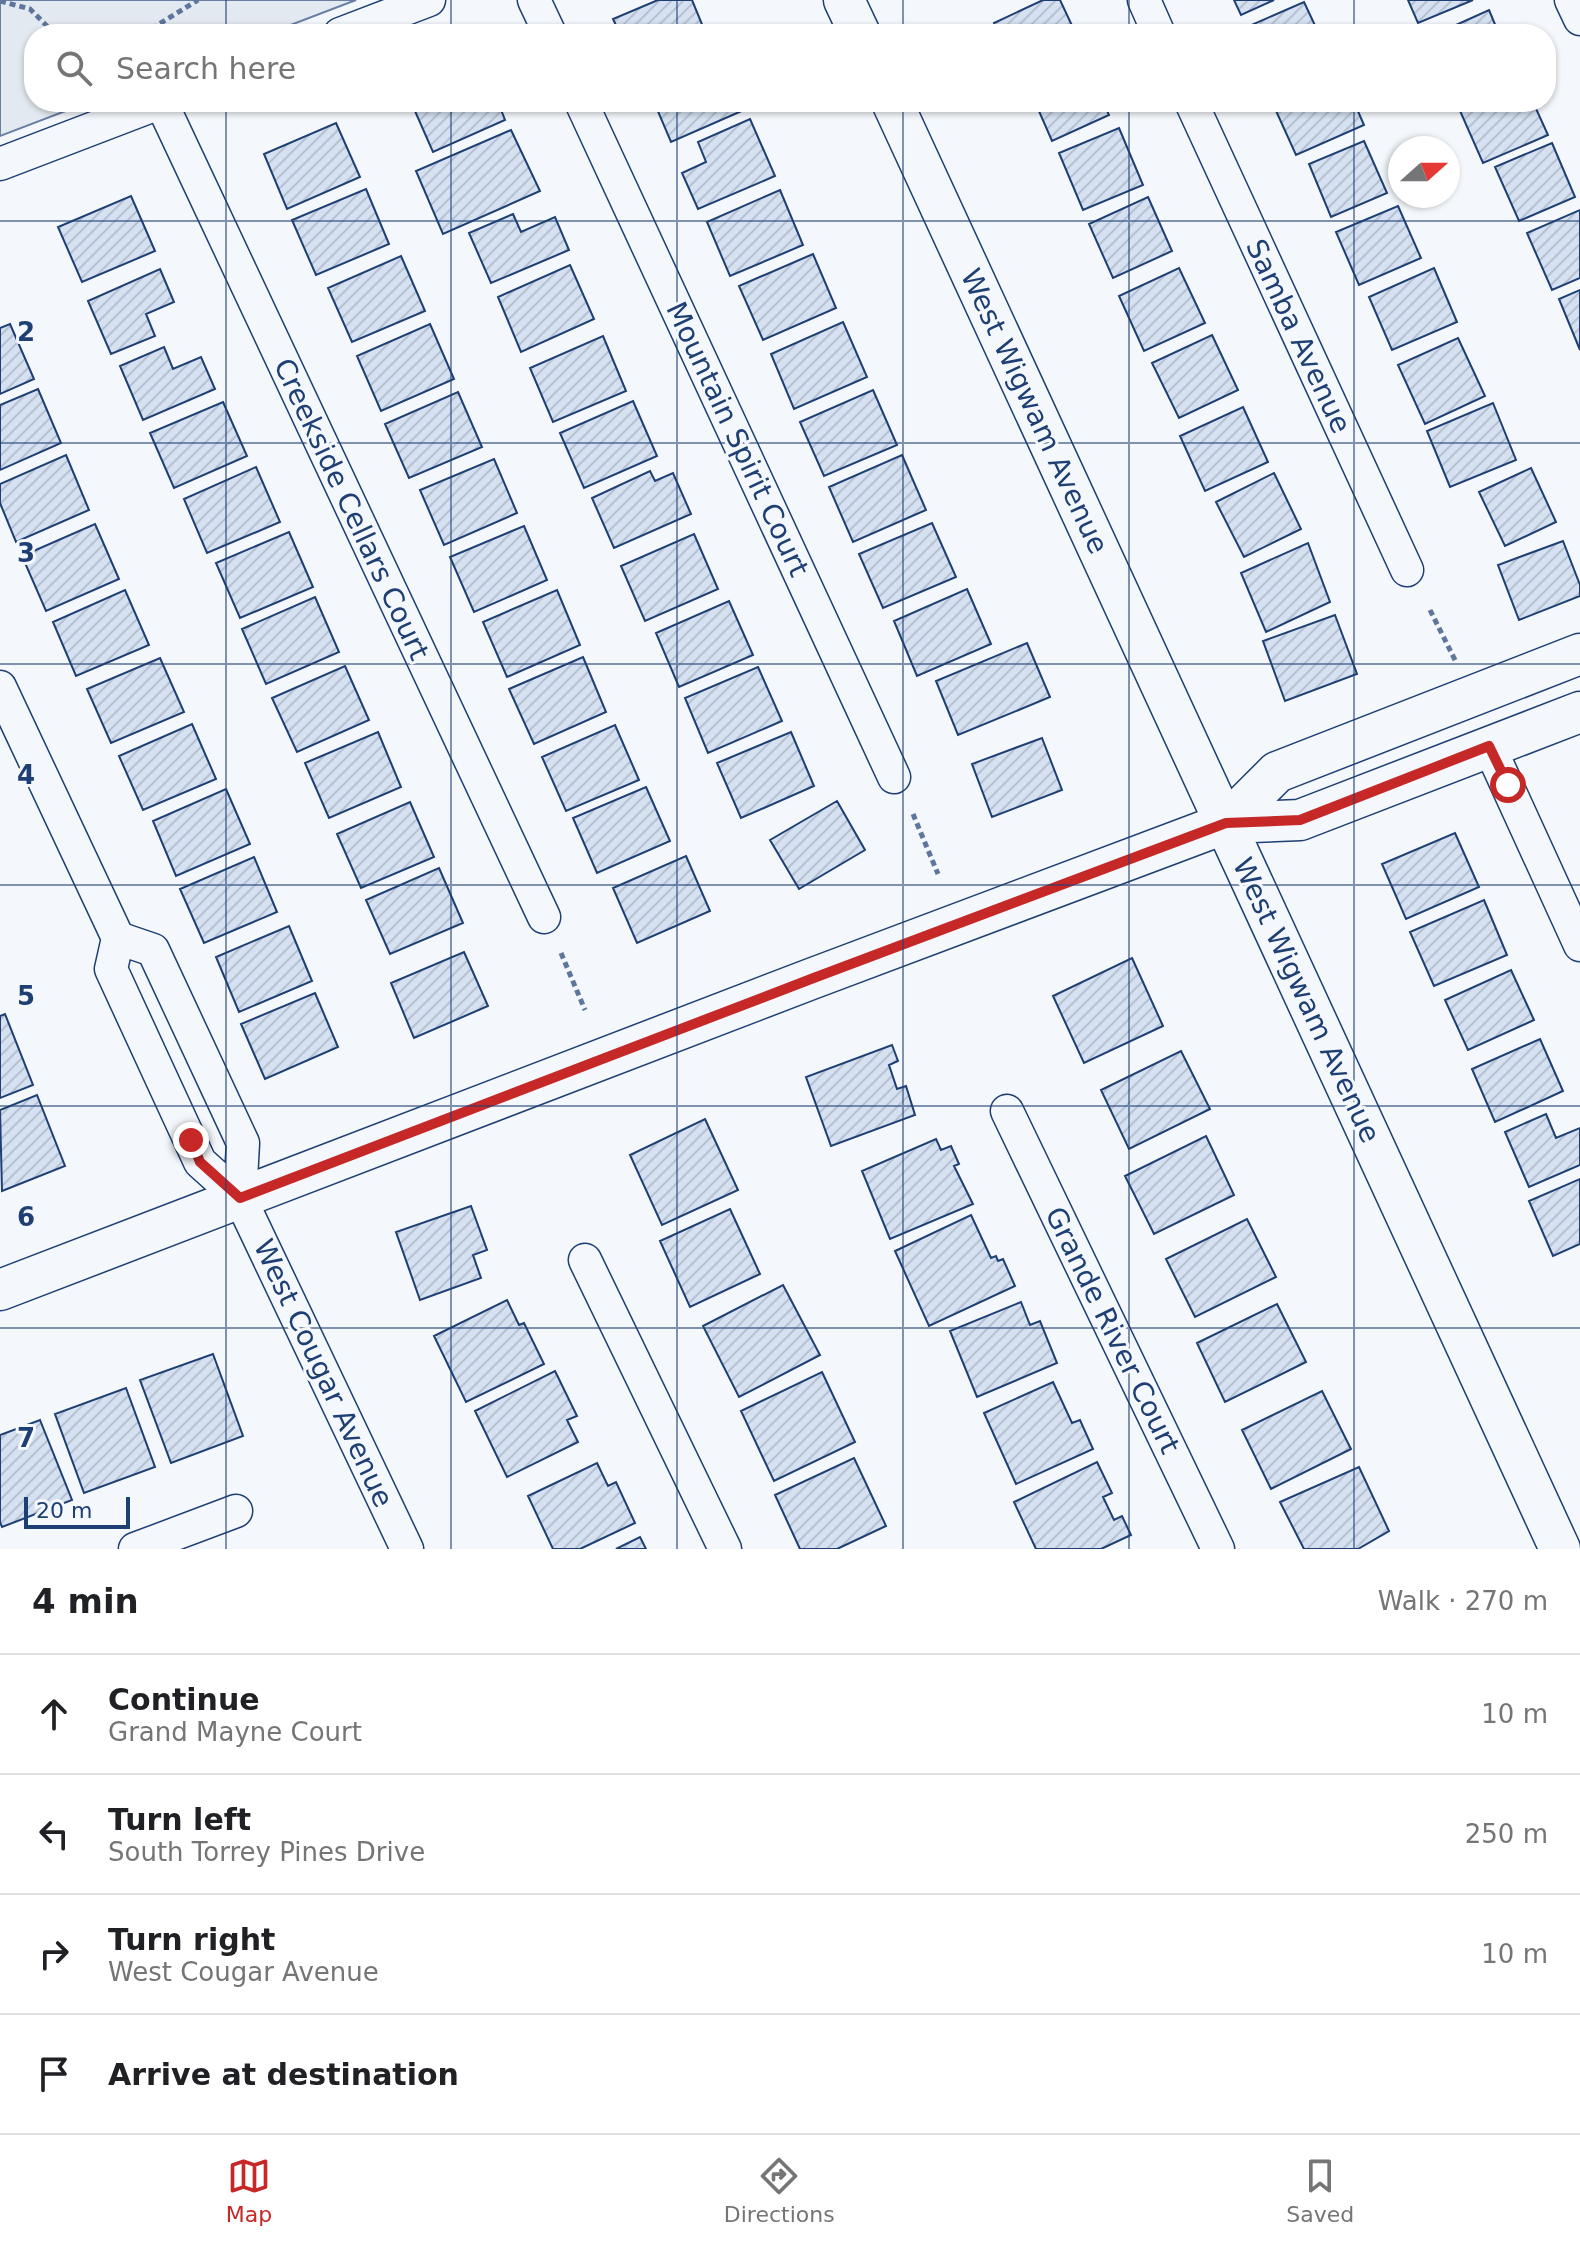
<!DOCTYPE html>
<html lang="en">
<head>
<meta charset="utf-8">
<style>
	body { margin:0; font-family:"DejaVu Sans",sans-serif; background:#f2f2f2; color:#202124 }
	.compass { position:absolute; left:1388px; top:136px; width:72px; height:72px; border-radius:50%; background:#fff; box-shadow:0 2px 6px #0004; rotate:69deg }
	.scale { position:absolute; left:24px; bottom:20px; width:106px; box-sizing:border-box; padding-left:8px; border:4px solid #1d3f73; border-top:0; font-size:22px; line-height:28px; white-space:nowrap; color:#1d3f73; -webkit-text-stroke:6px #f4f7fb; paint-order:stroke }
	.stop { position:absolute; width:24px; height:24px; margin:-18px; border:6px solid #c62828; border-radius:50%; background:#fff }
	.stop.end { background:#c62828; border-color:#fff; box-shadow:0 2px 8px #0008 }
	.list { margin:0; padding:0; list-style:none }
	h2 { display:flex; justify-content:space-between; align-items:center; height:104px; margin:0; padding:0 32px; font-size:34px }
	h2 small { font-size:26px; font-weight:400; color:#757577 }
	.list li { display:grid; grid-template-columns:52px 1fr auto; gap:24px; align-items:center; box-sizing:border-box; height:120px; padding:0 32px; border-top:2px solid #e0e0e0 }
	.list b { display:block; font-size:30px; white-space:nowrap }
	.list p { margin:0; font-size:26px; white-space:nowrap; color:#757577 }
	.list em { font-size:26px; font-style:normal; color:#757577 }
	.icon { flex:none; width:44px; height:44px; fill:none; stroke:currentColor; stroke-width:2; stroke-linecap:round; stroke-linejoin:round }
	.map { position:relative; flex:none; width:1580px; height:1549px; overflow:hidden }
	.search { position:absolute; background:#fff; box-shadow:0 2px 6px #0004; left:24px; right:24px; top:24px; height:88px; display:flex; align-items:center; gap:20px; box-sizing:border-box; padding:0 28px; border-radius:32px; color:#757577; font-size:30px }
	.sheet { height:584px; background:#fff }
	nav { display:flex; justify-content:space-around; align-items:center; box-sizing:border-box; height:112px; border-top:2px solid #e0e0e0; background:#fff; font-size:22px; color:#757577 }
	nav a { display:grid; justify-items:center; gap:4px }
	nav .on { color:#c62828 }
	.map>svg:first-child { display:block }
	.green { fill:#e3e9f0; stroke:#687fa3; stroke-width:2 }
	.building { fill:url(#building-hatch); stroke:#1d3f73; stroke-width:2 }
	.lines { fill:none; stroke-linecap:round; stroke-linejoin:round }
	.minor-casing { stroke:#1d3f73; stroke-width:35 }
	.tertiary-casing { stroke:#1d3f73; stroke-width:43 }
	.path { stroke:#5e769c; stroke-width:5; stroke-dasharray:6 4; stroke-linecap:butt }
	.minor { stroke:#f4f7fb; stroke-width:32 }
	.tertiary { stroke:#f4f7fb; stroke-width:40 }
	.route { stroke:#c62828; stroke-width:10 }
	.grid { fill:none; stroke:#1d3f73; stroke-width:2; stroke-opacity:0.55 }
	.labels { text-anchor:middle; stroke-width:6; stroke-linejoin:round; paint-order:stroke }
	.street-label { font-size:28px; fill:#1d3f73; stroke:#f4f7fb }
	.grid-label { font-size:26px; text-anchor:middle; font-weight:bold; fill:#1d3f73; stroke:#f4f7fb; stroke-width:6; stroke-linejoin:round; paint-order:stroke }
</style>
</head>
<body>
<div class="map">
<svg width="1580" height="1549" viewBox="0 0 1580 1549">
	<defs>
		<pattern id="building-hatch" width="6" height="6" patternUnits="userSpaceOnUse" patternTransform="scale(2)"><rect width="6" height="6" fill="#d5e0f0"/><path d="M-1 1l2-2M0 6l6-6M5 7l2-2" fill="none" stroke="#b6c1d1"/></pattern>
	</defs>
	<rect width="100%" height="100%" fill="#f4f7fb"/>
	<path class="green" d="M 0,0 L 356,0 L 267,34 L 34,34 L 34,102 L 89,102 L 0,136 Z"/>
	<path class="building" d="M 658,0 L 692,0 L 706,34 L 620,34 L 613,19 Z
		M 1043,0 L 1060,0 L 1076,34 L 999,34 L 994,23 Z
		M 1234,0 L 1274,0 L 1241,15 Z
		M 1408,0 L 1473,0 L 1418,23 Z
		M 1304,2 L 1319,34 L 1242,34 L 1240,30 Z
		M 1489,10 L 1499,34 L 1436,34 Z
		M 411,102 L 498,102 L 505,120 L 433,152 Z
		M 654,102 L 740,102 L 744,110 L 671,142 Z
		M 1035,102 L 1103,102 L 1109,115 L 1052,141 Z
		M 1272,102 L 1354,102 L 1364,125 L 1296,155 Z
		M 1461,102 L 1533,102 L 1548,135 L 1483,163 L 1457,104 Z
		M 750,119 L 775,176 L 698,209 L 682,173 L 706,162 L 698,142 Z
		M 336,123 L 360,177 L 287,209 L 264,154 Z
		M 1119,128 L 1143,185 L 1083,210 L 1059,153 Z
		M 511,130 L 540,191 L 443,234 L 416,171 Z
		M 1364,141 L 1387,193 L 1331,217 L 1309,164 Z
		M 1552,143 L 1575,197 L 1519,221 L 1495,167 Z
		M 366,189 L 389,244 L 316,275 L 292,220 Z
		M 780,190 L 803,245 L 730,276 L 707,222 Z
		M 131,196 L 155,251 L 82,282 L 58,227 Z
		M 1148,197 L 1172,251 L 1113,278 L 1089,224 Z
		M 1398,206 L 1421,258 L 1359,285 L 1336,232 Z
		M 1580,210 L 1580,278 L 1552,290 L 1527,233 Z
		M 513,214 L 521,232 L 555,217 L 569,250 L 491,283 L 469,233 Z
		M 813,254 L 836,308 L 763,340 L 739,286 Z
		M 401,256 L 425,311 L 352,342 L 328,288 Z
		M 570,265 L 594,319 L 521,352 L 498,297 Z
		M 1179,268 L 1205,323 L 1144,351 L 1119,296 Z
		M 1434,268 L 1457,322 L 1392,350 L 1369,297 Z
		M 160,269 L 174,302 L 146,314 L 155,336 L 111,354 L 88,301 Z
		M 1580,290 L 1580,350 L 1559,299 Z
		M 843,322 L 867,377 L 794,409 L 771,354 Z
		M 10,324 L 34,379 L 0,394 L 0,328 Z
		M 430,324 L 454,379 L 381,411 L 357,356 Z
		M 1212,335 L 1238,390 L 1179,418 L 1152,363 Z
		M 603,336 L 626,391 L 553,422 L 530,368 Z
		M 1458,338 L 1485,396 L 1425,424 L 1398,365 Z
		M 164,347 L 173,369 L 201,357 L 215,389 L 143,420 L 120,366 Z
		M 38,389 L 61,443 L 0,470 L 0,405 Z
		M 873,390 L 897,445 L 824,476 L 800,422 Z
		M 458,392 L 482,447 L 409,478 L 385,424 Z
		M 633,401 L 657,456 L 584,488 L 560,433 Z
		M 223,402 L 247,456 L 174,488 L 150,433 Z
		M 1493,403 L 1516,460 L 1450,487 L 1427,431 Z
		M 1243,407 L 1268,462 L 1205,491 L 1180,436 Z
		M 66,455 L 89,510 L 16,542 L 0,503 L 0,484 Z
		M 902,455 L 926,510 L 853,542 L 829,487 Z
		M 494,459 L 517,513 L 444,545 L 420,490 Z
		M 256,467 L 280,522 L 207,553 L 184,499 Z
		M 1531,468 L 1556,522 L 1505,546 L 1479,492 Z
		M 650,471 L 655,481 L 673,473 L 691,514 L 614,548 L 592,498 Z
		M 1274,473 L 1301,529 L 1244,557 L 1216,502 Z
		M 932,523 L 956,577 L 883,608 L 859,554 Z
		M 95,524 L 119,579 L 46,611 L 22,556 Z
		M 524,526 L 547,580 L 474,612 L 450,557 Z
		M 289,532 L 313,587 L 240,618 L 216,563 Z
		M 694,534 L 718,589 L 645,621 L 621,566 Z
		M 1563,541 L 1580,585 L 1580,596 L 1519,620 L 1498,565 Z
		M 1308,543 L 1330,602 L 1266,632 L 1241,573 Z
		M 967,589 L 991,644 L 917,676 L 894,621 Z
		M 125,590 L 149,645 L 76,676 L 53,622 Z
		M 557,590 L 580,645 L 507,677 L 483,622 Z
		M 315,597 L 339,652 L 266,684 L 242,629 Z
		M 729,601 L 753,655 L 679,687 L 656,633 Z
		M 1335,615 L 1357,674 L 1285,701 L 1263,641 Z
		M 1027,643 L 1050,697 L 958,735 L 936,681 Z
		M 583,657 L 606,712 L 534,744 L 509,689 Z
		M 160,658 L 184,712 L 111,743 L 87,689 Z
		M 345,666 L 369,720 L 297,752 L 272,698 Z
		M 758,667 L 782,721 L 708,753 L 685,698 Z
		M 192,724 L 216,779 L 143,810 L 119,756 Z
		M 615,725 L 639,780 L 566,811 L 542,757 Z
		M 378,732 L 401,787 L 329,818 L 305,763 Z
		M 791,732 L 814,786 L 741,818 L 717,763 Z
		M 1042,738 L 1062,790 L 992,817 L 972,764 Z
		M 646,787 L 670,841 L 597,873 L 573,818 Z
		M 226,789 L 250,844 L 176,876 L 153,821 Z
		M 837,801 L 865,850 L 799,889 L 770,840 Z
		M 410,802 L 434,857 L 361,888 L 337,834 Z
		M 1455,833 L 1479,887 L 1406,919 L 1382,864 Z
		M 686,856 L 710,911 L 637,943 L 613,888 Z
		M 254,857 L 277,912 L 204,943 L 180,889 Z
		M 439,868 L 463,923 L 390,954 L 366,900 Z
		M 1484,900 L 1507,955 L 1434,986 L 1410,932 Z
		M 289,926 L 312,981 L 239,1012 L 216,957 Z
		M 464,952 L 488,1006 L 414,1038 L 391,983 Z
		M 1132,958 L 1163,1026 L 1084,1063 L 1053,996 Z
		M 1511,970 L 1534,1020 L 1468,1050 L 1445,1000 Z
		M 315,993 L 338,1047 L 265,1079 L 241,1024 Z
		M 5,1014 L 33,1085 L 0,1098 L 0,1016 Z
		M 1540,1039 L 1563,1091 L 1495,1122 L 1472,1069 Z
		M 892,1045 L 898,1061 L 889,1065 L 897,1089 L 906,1086 L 915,1115 L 831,1146 L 806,1077 Z
		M 1181,1051 L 1210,1109 L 1129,1149 L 1101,1090 Z
		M 37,1095 L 65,1166 L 2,1191 L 0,1110 Z
		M 1546,1114 L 1556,1138 L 1580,1128 L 1580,1165 L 1529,1187 L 1505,1132 Z
		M 705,1119 L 738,1190 L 662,1225 L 630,1155 Z
		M 1206,1136 L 1234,1195 L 1154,1234 L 1125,1176 Z
		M 936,1139 L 941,1150 L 951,1146 L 959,1164 L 954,1166 L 973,1204 L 890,1239 L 862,1171 Z
		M 1580,1179 L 1580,1244 L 1553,1256 L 1529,1201 Z
		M 471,1206 L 487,1250 L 473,1255 L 481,1278 L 420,1300 L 396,1232 Z
		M 730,1209 L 760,1274 L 690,1307 L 660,1241 Z
		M 971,1215 L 991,1258 L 996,1256 L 998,1261 L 1003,1259 L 1015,1286 L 929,1326 L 895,1251 Z
		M 1247,1219 L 1276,1277 L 1195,1317 L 1166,1259 Z
		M 783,1285 L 820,1355 L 739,1397 L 703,1326 Z
		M 507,1300 L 519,1325 L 524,1323 L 544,1364 L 466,1402 L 434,1336 Z
		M 1021,1302 L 1030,1325 L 1040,1321 L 1057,1363 L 977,1397 L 950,1331 Z
		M 1277,1304 L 1306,1362 L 1225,1402 L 1197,1343 Z
		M 213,1354 L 243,1436 L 171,1463 L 140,1380 Z
		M 555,1371 L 577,1416 L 567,1420 L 578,1442 L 507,1477 L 475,1411 Z
		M 822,1372 L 855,1442 L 774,1481 L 741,1411 Z
		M 1053,1382 L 1072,1423 L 1080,1420 L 1093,1449 L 1016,1484 L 984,1413 Z
		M 126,1388 L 155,1467 L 84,1493 L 55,1414 Z
		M 1322,1391 L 1351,1449 L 1271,1489 L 1242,1430 Z
		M 40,1420 L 72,1500 L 2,1527 L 0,1522 L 0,1435 Z
		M 854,1458 L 886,1526 L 837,1549 L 800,1549 L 775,1495 Z
		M 1097,1462 L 1112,1493 L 1103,1497 L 1114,1520 L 1122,1516 L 1131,1535 L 1101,1549 L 1036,1549 L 1014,1502 Z
		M 597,1463 L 608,1486 L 616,1482 L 635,1523 L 580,1549 L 553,1549 L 528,1496 Z
		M 1359,1467 L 1389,1531 L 1358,1549 L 1304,1549 L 1280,1502 Z
		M 640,1537 L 646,1549 L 616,1549 Z"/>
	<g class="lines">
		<defs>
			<path id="minor" d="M 534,0 L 550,34
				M 1144,0 L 1159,34
				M 1571,0 L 1580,19
				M 340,34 L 429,0
				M 161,102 L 544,917
				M 581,102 L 894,777
				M 1191,102 L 1407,570
				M 0,164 L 162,102
				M 0,687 L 118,938 L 111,969 L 200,1162 L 240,1198 L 407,1549
				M 1489,746 L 1580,945
				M 118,938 L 153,950 L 243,1143 L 240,1198
				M 1007,1111 L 1218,1549
				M 585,1260 L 725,1549
				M 135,1549 L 236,1511"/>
			<path id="tertiary" d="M 844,0 L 860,34
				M 892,102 L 1560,1549
				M 1226,823 L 1277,772 L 1580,654
				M 0,1290 L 811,979 L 1226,823 L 1300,820 L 1580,712"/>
		</defs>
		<use href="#minor" class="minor-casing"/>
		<use href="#tertiary" class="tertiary-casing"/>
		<path class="path" d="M 0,1 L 30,9 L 55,34
			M 143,34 L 198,0
			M 1430,610 L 1456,662
			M 913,814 L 938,874
			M 561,953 L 585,1010"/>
		<use href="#minor" class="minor"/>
		<use href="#tertiary" class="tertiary"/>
	</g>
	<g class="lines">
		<path class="route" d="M 191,1140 L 200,1162 L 240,1198 L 811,979 L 1226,823 L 1300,820 L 1489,746 L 1508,785"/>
	</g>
	<path class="grid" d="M 226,0 L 226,34M 451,0 L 451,34M 677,0 L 677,34M 903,0 L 903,34M 1129,0 L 1129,34M 1354,0 L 1354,34M 226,102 L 226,1549M 451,102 L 451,1549M 677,102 L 677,1549M 903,102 L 903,1549M 1129,102 L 1129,1549M 1354,102 L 1354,1549M 0,221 L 1580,221M 0,443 L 1580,443M 0,664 L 1580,664M 0,885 L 1580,885M 0,1106 L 1580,1106M 0,1328 L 1580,1328"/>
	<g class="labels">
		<g class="street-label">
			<text transform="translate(1299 336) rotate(65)" y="10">Samba Avenue</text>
			<text transform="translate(1035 411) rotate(65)" y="10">West Wigwam Avenue</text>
			<text transform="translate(738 439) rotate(65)" y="10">Mountain Spirit Court</text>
			<text transform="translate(352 509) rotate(65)" y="10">Creekside Cellars Court</text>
			<text transform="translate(1307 1000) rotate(65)" y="10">West Wigwam Avenue</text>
			<text transform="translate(1113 1330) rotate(64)" y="10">Grande River Court</text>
			<text transform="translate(324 1373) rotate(65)" y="10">West Cougar Avenue</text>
		</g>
	</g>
	<g class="grid-label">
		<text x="26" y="341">2</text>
		<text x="26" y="562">3</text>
		<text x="26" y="784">4</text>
		<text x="26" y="1005">5</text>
		<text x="26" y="1226">6</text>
		<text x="26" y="1447">7</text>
	</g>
</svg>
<svg class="compass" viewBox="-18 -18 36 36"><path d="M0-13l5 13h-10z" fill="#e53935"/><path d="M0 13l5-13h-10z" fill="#757577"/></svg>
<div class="scale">20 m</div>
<div class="stop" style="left:1508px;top:785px"></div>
<div class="stop end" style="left:191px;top:1140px"></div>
<div class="search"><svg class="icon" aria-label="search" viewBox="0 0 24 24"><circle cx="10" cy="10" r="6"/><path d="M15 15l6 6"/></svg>Search here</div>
</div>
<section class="sheet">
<h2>4 min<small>Walk · 270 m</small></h2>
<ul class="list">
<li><svg class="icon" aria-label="ahead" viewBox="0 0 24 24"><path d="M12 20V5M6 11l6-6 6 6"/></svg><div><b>Continue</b><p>Grand Mayne Court</p></div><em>10 m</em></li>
<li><svg class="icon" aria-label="left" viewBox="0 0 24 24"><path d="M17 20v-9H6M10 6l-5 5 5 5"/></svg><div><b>Turn left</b><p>South Torrey Pines Drive</p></div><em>250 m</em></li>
<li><svg class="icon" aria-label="right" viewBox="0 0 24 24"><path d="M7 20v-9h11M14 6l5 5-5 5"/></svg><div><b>Turn right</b><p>West Cougar Avenue</p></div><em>10 m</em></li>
<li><svg class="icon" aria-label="arrive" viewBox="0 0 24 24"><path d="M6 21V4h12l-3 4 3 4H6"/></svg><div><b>Arrive at destination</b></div></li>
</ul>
</section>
<nav>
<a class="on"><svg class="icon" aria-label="map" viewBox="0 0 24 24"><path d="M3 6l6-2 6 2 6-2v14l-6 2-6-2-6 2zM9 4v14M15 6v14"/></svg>Map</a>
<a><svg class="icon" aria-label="directions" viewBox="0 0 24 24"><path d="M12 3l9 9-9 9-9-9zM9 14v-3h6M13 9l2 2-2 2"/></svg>Directions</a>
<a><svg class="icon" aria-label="saved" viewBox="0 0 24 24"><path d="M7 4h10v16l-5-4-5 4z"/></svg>Saved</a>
</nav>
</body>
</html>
